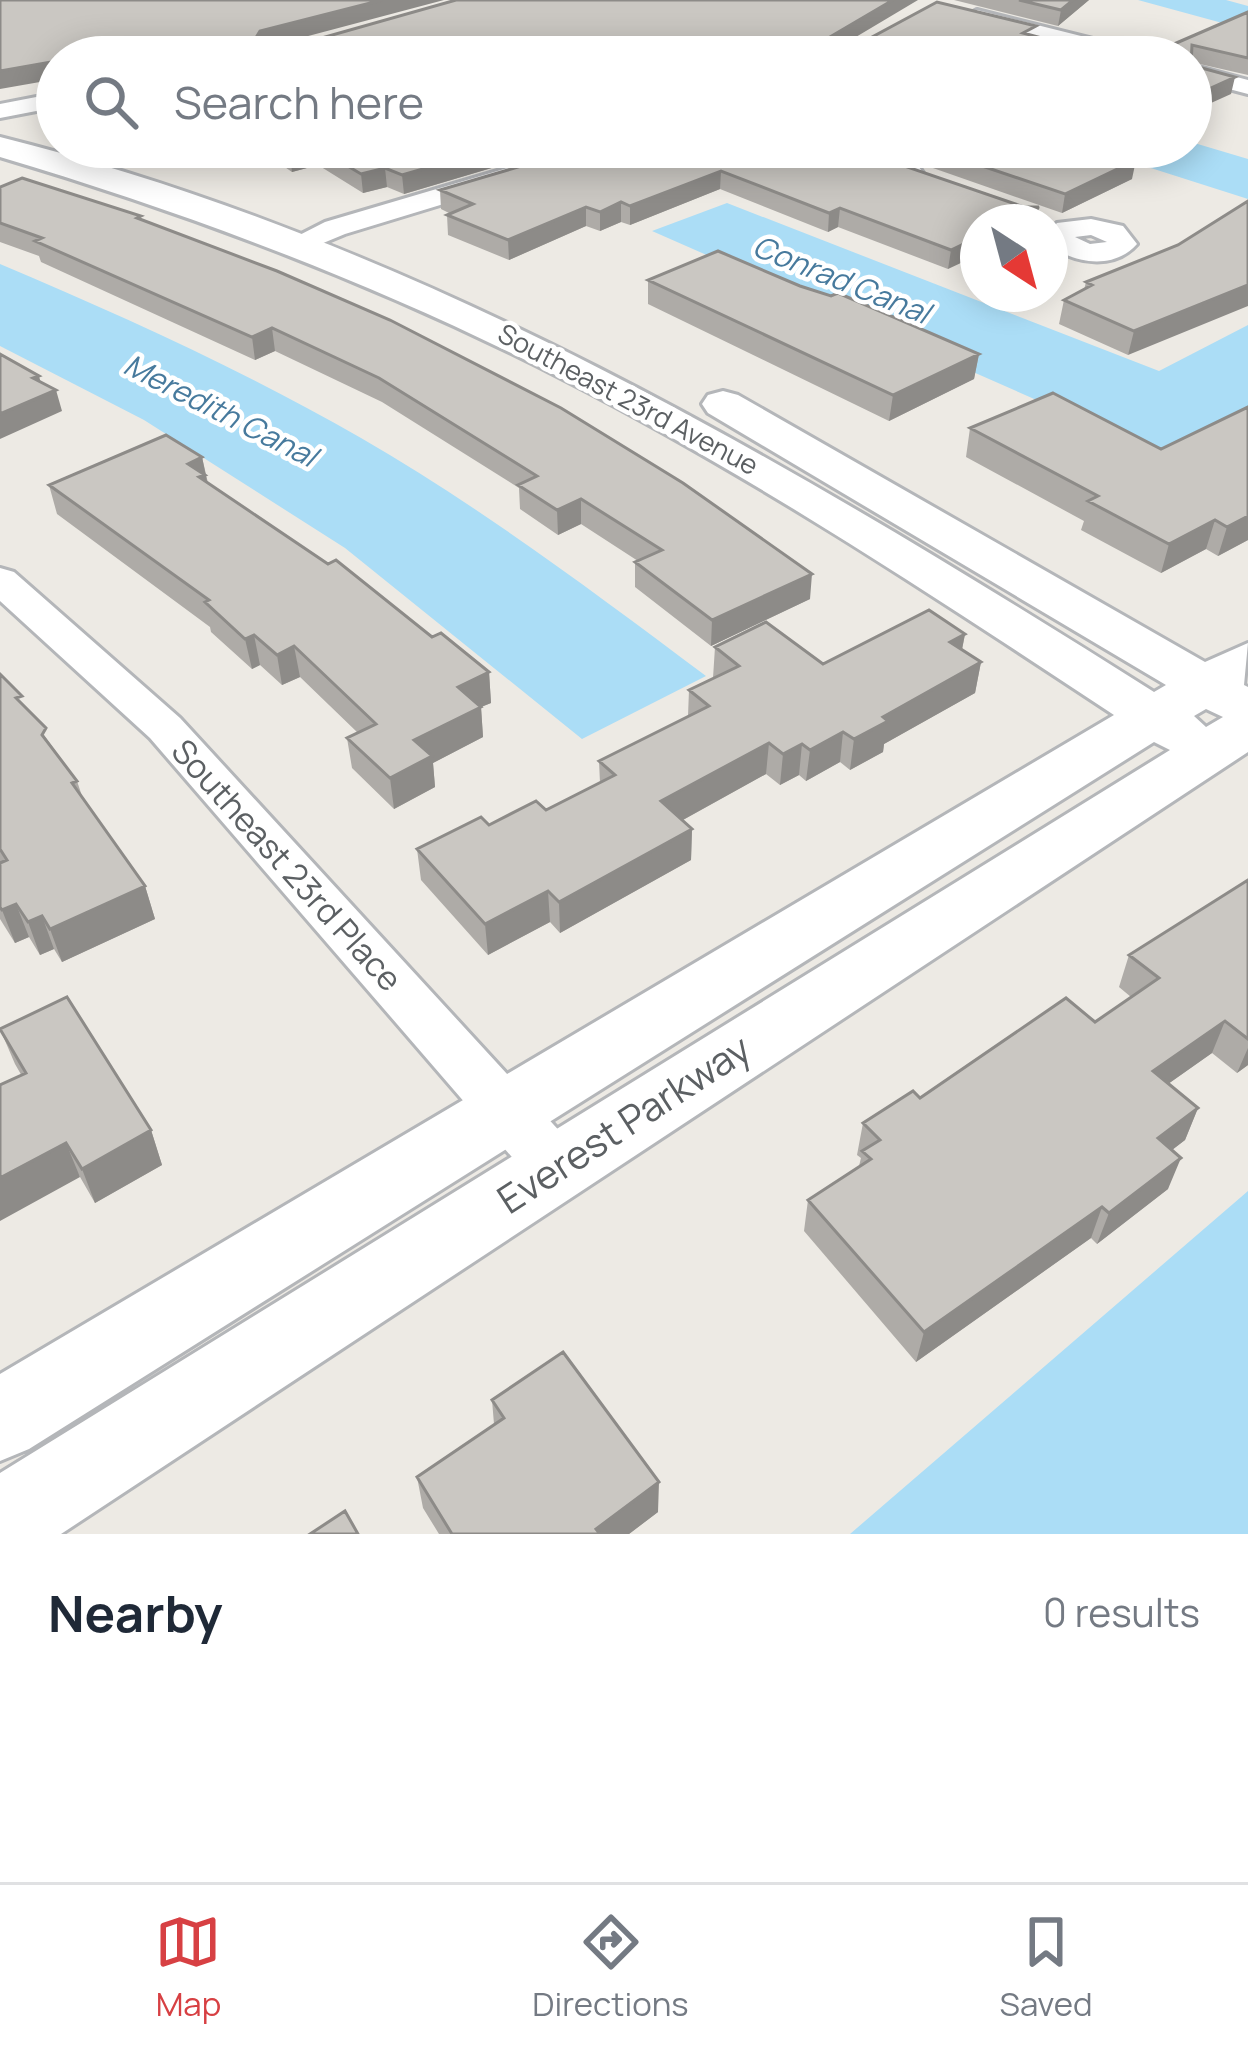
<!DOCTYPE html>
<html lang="en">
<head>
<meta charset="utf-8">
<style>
	body { margin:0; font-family:Manrope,sans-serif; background:#f2f2f3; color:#1f2937 }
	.compass { position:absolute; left:960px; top:204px; width:108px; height:108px; border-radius:50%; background:#fff; box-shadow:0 6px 30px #0003; rotate:144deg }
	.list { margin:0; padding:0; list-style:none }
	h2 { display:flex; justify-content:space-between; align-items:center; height:156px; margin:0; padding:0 48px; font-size:51px }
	h2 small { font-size:39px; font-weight:400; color:#747a83 }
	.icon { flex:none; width:66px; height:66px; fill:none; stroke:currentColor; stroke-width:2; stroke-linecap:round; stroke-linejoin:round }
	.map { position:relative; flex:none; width:1248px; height:1534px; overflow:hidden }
	.search { position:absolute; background:#fff; box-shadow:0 6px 30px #0003; left:36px; right:36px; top:36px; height:132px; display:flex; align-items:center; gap:30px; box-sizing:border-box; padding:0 42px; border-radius:66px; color:#747a83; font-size:45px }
	.sheet { height:348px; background:#fff }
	nav { display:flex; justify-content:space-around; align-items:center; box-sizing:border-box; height:168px; border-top:3px solid #e0e1e3; background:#fff; font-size:33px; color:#747a83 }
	nav a { display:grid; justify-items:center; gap:6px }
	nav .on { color:#d74043 }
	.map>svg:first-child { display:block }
	.water { fill:#abddf6 }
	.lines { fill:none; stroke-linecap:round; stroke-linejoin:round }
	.minor-casing { stroke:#b4b6b9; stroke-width:6 }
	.tertiary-casing { stroke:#b4b6b9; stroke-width:6 }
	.minor { fill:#fff; fill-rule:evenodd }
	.tertiary { fill:#fff; fill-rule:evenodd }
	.wall { fill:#aeaba7 }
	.shaded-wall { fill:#8d8b88 }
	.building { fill:#cac7c2; stroke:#8d8b88; stroke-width:3 }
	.labels { text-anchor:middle; stroke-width:9; stroke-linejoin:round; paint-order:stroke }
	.far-street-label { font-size:27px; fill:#5c6063; stroke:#fff }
	.far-water-label { font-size:30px; font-style:italic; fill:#477a9d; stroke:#fff }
	.street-label { font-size:33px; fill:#5c6063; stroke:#fff }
	.near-street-label { font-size:39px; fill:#5c6063; stroke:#fff }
</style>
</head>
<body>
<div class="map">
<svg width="1248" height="1534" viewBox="0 0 1248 1534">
	<rect width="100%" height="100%" fill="#edeae4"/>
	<path class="water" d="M 1138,0 L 1226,0 L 1248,6 L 1248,30 Z
		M 1191,142 L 1248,159 L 1248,199 L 1085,147 L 1191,147 Z
		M 727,203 L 1159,371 L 1248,325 L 1248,415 L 1164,456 L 652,231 Z
		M 0,264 C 123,316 245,371 361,438 C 482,508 594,592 706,676 L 582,739 L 345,548 L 144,420 L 0,346 Z
		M 1248,1191 L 1248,1534 L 850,1534 Z"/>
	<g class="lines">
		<defs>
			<path id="minor" d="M 977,10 L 1145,52 L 1148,57 L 1111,57 L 970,20 L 966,16 Z
				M 1191,65 L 1248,80 L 1248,94 L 1191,79 Z
				M 57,93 L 57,107 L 0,118 L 0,104 Z
				M 578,147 L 618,147 L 614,152 L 345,234 L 304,251 L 284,251 L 280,245 L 325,222 Z
				M 820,147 L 858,147 L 919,167 L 923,173 L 919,179 L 901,179 L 824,152 Z
				M 1091,219 L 1123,226 L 1137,244 C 1114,270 1075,264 1050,245 L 1050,231 L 1057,223 ZM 1091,235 L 1107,242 L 1090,244 L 1075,237 Z
				M 0,568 L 14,572 L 180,718 L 576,1149 L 585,1167 L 576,1185 L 556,1192 L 536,1185 L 150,738 L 0,601 Z"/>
			<path id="tertiary" d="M 0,137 C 423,243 789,462 1154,692 L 1166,685 L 708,413 L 702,404 L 708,395 L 723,391 L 738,395 L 1205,662 L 1248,643 L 1244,685 L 1248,687 L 1248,752 L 61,1534 L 0,1534 L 0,1473 L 1170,750 L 1154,742 L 29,1449 L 0,1461 L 0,1374 L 1114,715 C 935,597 756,478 565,380 C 384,287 195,215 0,157 ZM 1206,709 L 1223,717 L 1206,727 L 1194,716 Z"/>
		</defs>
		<use href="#minor" class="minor-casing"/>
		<use href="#tertiary" class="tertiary-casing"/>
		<use href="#minor" class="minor"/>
		<use href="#tertiary" class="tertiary"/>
	</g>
	<path class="wall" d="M 954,0 L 1089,0 L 1058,26 Z
		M 1248,12 L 1248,75 L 1191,62 L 1191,65 L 1231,94 L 1144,57 Z
		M 256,147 L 562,147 L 404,194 L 387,187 L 363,193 L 318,165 L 292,172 Z
		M 586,147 L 1024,207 L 1039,207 L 1036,222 L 978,222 L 948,269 L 838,227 L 828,232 L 720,189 L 630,225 L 621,222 L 600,231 L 586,226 L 509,260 L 448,235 L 447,215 L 451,214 L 441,209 L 440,190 Z
		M 890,147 L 1114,147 L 1105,151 L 1132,179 L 1062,213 L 890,153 Z
		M 0,187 L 141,216 L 141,219 L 810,599 L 711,646 L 635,587 L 635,562 L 638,561 L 581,524 L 558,535 L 520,509 L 519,488 L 382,402 L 275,351 L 255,360 L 41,262 L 39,256 L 0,242 Z
		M 1178,245 L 1128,355 L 1059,324 L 1064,300 L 1084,290 L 1086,282 Z
		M 648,280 L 800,286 L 979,354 L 974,379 L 889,421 L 648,304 Z
		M 1248,407 L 1248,540 L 1218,556 L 1206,549 L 1161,573 L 1081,530 L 1084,521 L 966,457 L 970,428 L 1161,449 Z
		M 202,457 L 208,483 L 432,637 L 489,672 L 491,703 L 481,707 L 483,737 L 433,763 L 435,787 L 394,809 L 352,768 L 347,738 L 358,733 L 300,677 L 282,685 L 260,665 L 252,669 L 211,632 L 210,627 L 57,514 L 49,485 Z
		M 965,634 L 962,650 L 981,662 L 975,693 L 884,744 L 883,752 L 850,770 L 840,762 L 806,781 L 799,775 L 780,785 L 766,774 L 683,820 L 692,829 L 691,860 L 560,933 L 550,922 L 488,955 L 421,880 L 417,849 L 489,825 L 546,810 L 600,783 L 599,761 L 688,716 L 689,690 L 713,678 L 715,647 L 823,664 Z
		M 0,674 L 77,781 L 82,796 L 145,886 L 155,919 L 62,962 L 54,949 L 40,955 L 29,937 L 15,943 L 0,919 Z
		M 1248,880 L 1248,1065 L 1237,1073 L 1212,1053 L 1168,1084 L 1198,1108 L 1185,1140 L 1172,1150 L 1168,1189 L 1097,1244 L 1091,1238 L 916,1362 L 804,1231 L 808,1200 L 859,1166 L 861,1158 L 857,1155 L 863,1123 L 1095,1022 L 1131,997 L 1119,987 L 1129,955 Z
		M 0,1029 L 151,1130 L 162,1165 L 95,1203 L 15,1064 Z
		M 492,1400 L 658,1512 L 629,1534 L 439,1534 L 423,1508 L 417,1477 L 494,1424 Z"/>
	<path class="shaded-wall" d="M 382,0 L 444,0 L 263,48 L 254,41 L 260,31 Z
		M 893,0 L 918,0 L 824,56 L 825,40 Z
		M 1073,0 L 1089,0 L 1058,26 L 1061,10 Z
		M 57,61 L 57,79 L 0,89 L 0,71 Z
		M 1235,77 L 1231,94 L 1191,112 L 1191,97 Z
		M 316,147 L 318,165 L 292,172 L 290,153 Z
		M 500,147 L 562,147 L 404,194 L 402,175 Z
		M 1136,160 L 1132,179 L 1062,213 L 1065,194 Z
		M 385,168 L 387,187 L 363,193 L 361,174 Z
		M 721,171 L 720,189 L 630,225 L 630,206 Z
		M 621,202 L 621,222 L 600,231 L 600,212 Z
		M 586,207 L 586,226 L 509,260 L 508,240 Z
		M 1039,207 L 1036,222 L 1008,222 Z
		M 840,208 L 838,227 L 828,232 L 829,213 Z
		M 978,237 L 978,255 L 948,269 L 951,250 Z
		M 1248,285 L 1248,306 L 1128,355 L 1134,331 Z
		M 272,328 L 275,351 L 255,360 L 252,337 Z
		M 979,354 L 974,379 L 889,421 L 893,395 Z
		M 39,376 L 44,395 L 56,390 L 62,411 L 0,439 L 0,414 L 33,378 Z
		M 202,457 L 208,486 L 188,464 Z
		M 581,499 L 581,524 L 558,535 L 557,510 Z
		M 1248,516 L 1248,540 L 1218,556 L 1227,527 Z
		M 1215,520 L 1206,549 L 1161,573 L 1169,544 Z
		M 812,574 L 810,599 L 711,646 L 712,620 Z
		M 965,634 L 959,664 L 950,642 Z
		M 254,635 L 260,665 L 252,669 L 245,639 Z
		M 294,646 L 300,677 L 282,685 L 277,655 Z
		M 981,662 L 975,693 L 884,744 L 883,752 L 850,770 L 854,739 L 883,717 Z
		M 489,672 L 491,703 L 481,707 L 483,737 L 433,763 L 435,787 L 394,809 L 390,778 L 414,740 L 458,687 Z
		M 843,732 L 840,762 L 806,781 L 810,750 Z
		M 769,743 L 766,774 L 661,832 L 661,801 Z
		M 802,744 L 799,775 L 780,785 L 783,754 Z
		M 692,829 L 691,860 L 560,933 L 559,902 Z
		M 145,886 L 155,919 L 62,962 L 50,929 Z
		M 548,891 L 550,922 L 488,955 L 485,924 Z
		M 16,904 L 29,937 L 15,943 L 2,910 Z
		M 42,916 L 54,949 L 40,955 L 28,922 Z
		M 1225,1021 L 1212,1053 L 1141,1103 L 1153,1071 Z
		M 1248,1048 L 1248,1065 L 1237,1073 Z
		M 1198,1108 L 1185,1140 L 1146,1170 L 1158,1138 Z
		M 151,1130 L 162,1165 L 95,1203 L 82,1169 Z
		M 66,1143 L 80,1177 L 0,1221 L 0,1178 Z
		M 1181,1158 L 1168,1189 L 1097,1244 L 1109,1213 Z
		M 1102,1207 L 1091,1238 L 916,1362 L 924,1332 Z
		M 659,1482 L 658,1512 L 629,1534 L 596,1534 L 596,1529 Z"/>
	<path class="building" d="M 0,0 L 382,0 L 260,31 L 254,41 L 297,45 L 456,0 L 893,0 L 825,40 L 829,45 L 859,44 L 937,2 L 1036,26 L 1023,33 L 1112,57 L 774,57 L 753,51 L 736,57 L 57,57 L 57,61 L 0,71 Z
		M 1019,0 L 1073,0 L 1061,10 Z
		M 1248,12 L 1248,58 L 1192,45 L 1191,65 L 1235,77 L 1191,97 L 1191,57 L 1144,57 Z
		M 280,147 L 500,147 L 402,175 L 385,168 L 361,174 L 316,147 L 290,153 Z
		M 586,147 L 816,147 L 845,156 L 858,150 L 1024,207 L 1039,207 L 1008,222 L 978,222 L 978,237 L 951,250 L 840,208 L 829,213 L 721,171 L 630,206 L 621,202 L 600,212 L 586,207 L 508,240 L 447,215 L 473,204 L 440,190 Z
		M 926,147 L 1093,147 L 1136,160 L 1065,194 Z
		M 22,178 L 141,216 L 137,218 L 277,271 L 390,320 L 561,408 L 683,483 L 812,574 L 712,620 L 635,562 L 662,550 L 581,499 L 557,510 L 518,485 L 537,476 L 379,378 L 272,328 L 252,337 L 35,241 L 42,238 L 0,223 L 0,187 Z
		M 1248,201 L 1248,285 L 1134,331 L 1064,300 L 1092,285 L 1086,282 L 1178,245 Z
		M 718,251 L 800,286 L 831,296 L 838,293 L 979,354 L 893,395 L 648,280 Z
		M 0,354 L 39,376 L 33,378 L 56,390 L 0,414 Z
		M 1053,393 L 1161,449 L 1248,407 L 1248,516 L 1227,527 L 1215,520 L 1169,544 L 1088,501 L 1098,496 L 970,428 Z
		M 166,435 L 202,457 L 188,464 L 205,475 L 199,477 L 328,564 L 336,560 L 432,637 L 441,633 L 489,672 L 458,687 L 481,707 L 414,740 L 432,756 L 390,778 L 347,738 L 376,724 L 294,646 L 277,655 L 254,635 L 245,639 L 205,602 L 209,600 L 49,485 Z
		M 929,610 L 965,634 L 950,642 L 981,662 L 883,717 L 888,721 L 854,739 L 843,732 L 810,750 L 802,744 L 783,754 L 769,743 L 661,801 L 692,829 L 559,902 L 548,891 L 485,924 L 417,849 L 481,817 L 489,825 L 536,801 L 546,810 L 615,775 L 599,761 L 709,706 L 689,690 L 739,666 L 715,647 L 766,622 L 823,664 Z
		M 0,674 L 22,696 L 16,698 L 46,728 L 42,735 L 77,781 L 72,783 L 145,886 L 50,929 L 42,916 L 28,922 L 16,904 L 2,910 L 0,907 L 0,863 L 7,860 L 0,849 Z
		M 1248,880 L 1248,1039 L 1225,1021 L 1153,1071 L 1198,1108 L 1158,1138 L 1181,1158 L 1109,1213 L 1102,1207 L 924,1332 L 808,1200 L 871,1159 L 862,1151 L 880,1140 L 863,1123 L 913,1091 L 920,1098 L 1066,998 L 1095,1022 L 1159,978 L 1129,955 Z
		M 67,997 L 151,1130 L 82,1169 L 66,1143 L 0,1178 L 0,1085 L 26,1073 L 0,1029 Z
		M 563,1352 L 659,1482 L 596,1529 L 600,1534 L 452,1534 L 417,1477 L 504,1418 L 492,1400 Z
		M 345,1511 L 358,1534 L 310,1534 Z"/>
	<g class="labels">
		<g class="far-street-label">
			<text transform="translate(628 400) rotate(28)" y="9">Southeast 23rd Avenue</text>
		</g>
		<g class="far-water-label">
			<text transform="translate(841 280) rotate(22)" y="10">Conrad Canal</text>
			<text transform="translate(220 411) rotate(27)" y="10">Meredith Canal</text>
		</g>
		<g class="street-label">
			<text transform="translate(287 865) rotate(48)" y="12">Southeast 23rd Place</text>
		</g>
		<g class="near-street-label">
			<text transform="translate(624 1124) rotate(-33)" y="14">Everest Parkway</text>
		</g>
	</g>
</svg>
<svg class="compass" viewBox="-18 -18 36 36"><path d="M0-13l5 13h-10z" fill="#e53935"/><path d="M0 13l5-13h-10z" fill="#747a83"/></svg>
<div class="search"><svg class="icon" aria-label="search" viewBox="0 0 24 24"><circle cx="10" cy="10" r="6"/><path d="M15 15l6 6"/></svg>Search here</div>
</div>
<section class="sheet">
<h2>Nearby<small>0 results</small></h2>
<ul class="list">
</ul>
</section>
<nav>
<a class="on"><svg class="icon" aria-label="map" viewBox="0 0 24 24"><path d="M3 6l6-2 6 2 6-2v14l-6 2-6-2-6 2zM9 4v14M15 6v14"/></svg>Map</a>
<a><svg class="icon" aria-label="directions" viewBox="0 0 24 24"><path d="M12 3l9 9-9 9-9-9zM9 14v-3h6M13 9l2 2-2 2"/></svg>Directions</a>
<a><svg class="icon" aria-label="saved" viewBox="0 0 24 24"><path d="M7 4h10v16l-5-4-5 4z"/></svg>Saved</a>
</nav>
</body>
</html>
